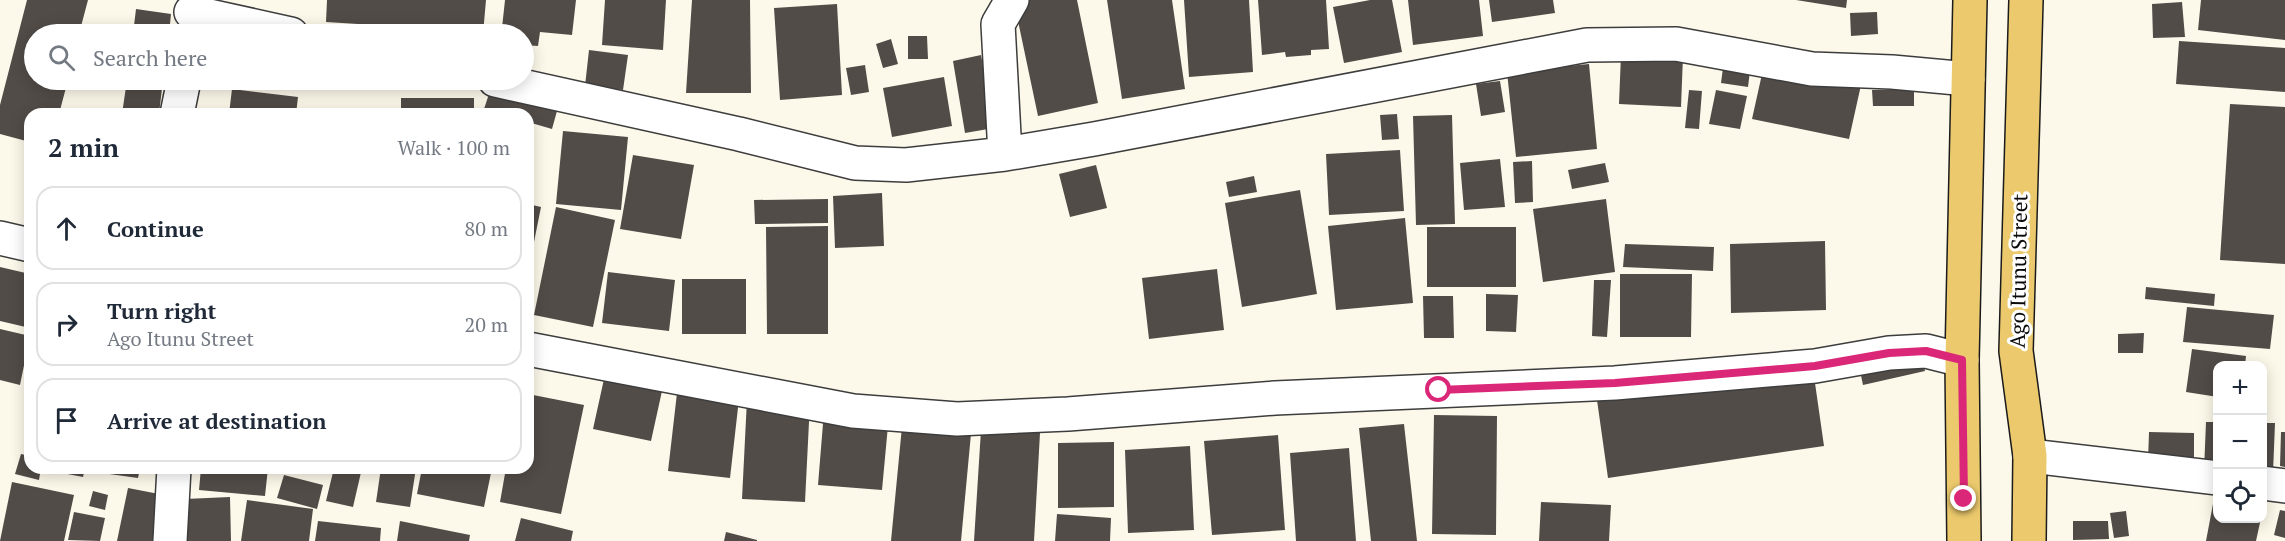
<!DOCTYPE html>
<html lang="en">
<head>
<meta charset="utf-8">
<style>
	body { margin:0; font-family:"PT Serif",serif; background:#f2f2f3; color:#1f2937 }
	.controls { position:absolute; right:18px; bottom:18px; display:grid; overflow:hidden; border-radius:12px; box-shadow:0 3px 15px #0003 }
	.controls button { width:54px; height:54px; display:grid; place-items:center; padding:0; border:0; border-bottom:2px solid #e0e1e3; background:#fff; color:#1f2937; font:30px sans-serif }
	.stop { position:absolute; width:18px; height:18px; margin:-14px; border:4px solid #db2777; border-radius:50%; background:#fff }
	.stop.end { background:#db2777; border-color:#fff; box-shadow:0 2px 6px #0008 }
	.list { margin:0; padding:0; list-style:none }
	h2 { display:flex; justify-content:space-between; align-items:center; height:78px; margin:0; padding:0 24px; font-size:26px }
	h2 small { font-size:20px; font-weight:400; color:#747a83 }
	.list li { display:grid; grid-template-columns:39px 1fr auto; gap:18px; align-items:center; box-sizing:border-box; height:84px; margin:0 12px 12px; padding:0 12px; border:2px solid #e0e1e3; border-radius:18px }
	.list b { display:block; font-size:22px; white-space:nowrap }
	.list p { margin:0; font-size:20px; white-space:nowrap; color:#747a83 }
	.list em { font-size:20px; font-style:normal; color:#747a83 }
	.icon { flex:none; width:33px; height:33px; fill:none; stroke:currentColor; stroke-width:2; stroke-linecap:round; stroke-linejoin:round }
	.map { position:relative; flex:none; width:2285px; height:541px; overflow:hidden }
	.search { position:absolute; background:#fff; box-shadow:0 3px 15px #0003; left:24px; top:24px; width:510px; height:66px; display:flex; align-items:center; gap:15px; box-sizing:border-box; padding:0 21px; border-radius:33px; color:#747a83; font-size:22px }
	.panel { position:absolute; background:#fff; box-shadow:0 3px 15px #0003; left:24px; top:108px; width:510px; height:366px; border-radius:18px }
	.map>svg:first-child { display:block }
	.building { fill:#524c48 }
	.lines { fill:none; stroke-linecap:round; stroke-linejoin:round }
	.minor-casing { stroke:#3d3d3d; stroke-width:36 }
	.major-casing { stroke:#1b1b1b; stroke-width:36 }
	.minor { stroke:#fff; stroke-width:33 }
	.major { stroke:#ebc96c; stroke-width:33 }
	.route { stroke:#db2777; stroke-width:8 }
	.labels { text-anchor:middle; stroke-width:6; stroke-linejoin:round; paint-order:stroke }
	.street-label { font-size:21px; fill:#0a0a0a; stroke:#fff }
</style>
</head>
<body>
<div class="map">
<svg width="2285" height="541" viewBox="0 0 2285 541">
	<rect width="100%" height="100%" fill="#fdf9ea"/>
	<path class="building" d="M 27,0 L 88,0 L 79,34 L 34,34 L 34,80 L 68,80 L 59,114 L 30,114 L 30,142 L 0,134 L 0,105 Z
		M 327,0 L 486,0 L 483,34 L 443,31 L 443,34 L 421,34 L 422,28 L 326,22 Z
		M 505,0 L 576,0 L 572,35 L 540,32 L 538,46 L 524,45 L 524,34 L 514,34 L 515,29 L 502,28 Z
		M 605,0 L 666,0 L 663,50 L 602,45 Z
		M 692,0 L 750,0 L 751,93 L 686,93 Z
		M 1020,0 L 1077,0 L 1098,103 L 1038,116 L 1014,2 Z
		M 1107,0 L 1172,0 L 1185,89 L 1122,99 Z
		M 1184,0 L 1249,0 L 1253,72 L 1189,77 Z
		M 1258,0 L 1326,0 L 1329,49 L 1311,50 L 1311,55 L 1286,57 L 1285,52 L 1262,55 Z
		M 1370,0 L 1392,0 L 1402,52 L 1344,63 L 1333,7 Z
		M 1408,0 L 1479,0 L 1483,36 L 1413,45 Z
		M 1489,0 L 1553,0 L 1555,13 L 1492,22 Z
		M 1796,0 L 1847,0 L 1846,8 Z
		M 2201,0 L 2285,0 L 2285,40 L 2198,30 Z
		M 2182,2 L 2185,37 L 2153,38 L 2152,4 Z
		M 837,4 L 842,95 L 780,100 L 774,8 Z
		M 136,9 L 171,14 L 169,34 L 133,34 Z
		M 1877,12 L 1878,34 L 1851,36 L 1850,13 Z
		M 908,36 L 927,36 L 928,59 L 908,59 Z
		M 891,39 L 898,64 L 883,68 L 876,44 Z
		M 2179,41 L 2285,48 L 2285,92 L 2176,84 Z
		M 589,50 L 628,55 L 623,90 L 585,86 Z
		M 1621,54 L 1683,56 L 1681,107 L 1619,104 Z
		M 981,55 L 994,128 L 965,133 L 953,61 Z
		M 1724,60 L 1751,63 L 1748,87 L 1721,83 Z
		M 1589,64 L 1597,149 L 1516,157 L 1507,72 Z
		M 865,65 L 869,92 L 851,95 L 846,68 Z
		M 1764,65 L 1861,85 L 1849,139 L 1752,119 Z
		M 944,77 L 952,126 L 892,137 L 883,88 Z
		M 127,80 L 163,80 L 159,114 L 122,114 Z
		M 1500,81 L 1505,112 L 1481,116 L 1476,84 Z
		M 232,89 L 298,97 L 296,114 L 229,114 Z
		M 1914,89 L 1914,106 L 1873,106 L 1872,90 Z
		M 1689,90 L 1702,91 L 1699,129 L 1685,128 Z
		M 1716,90 L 1747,96 L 1740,129 L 1709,124 Z
		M 490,91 L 557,111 L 552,129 L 528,122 L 528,114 L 502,114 L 484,109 Z
		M 401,98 L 474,98 L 474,114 L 401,114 Z
		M 2230,104 L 2285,107 L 2285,264 L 2220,260 Z
		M 197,108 L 226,113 L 225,114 L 196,114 Z
		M 1397,114 L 1399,139 L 1382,140 L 1380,115 Z
		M 1452,115 L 1455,224 L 1416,225 L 1413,116 Z
		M 563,131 L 628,137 L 621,210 L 556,204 Z
		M 1400,150 L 1404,211 L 1329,215 L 1326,154 Z
		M 633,155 L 694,165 L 681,239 L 620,229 Z
		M 1500,159 L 1505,207 L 1464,210 L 1460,163 Z
		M 1532,161 L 1533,202 L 1515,203 L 1513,162 Z
		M 1605,163 L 1609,182 L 1572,189 L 1568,170 Z
		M 1096,165 L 1107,208 L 1070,217 L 1059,174 Z
		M 1254,176 L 1257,192 L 1229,197 L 1226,182 Z
		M 1300,190 L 1317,294 L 1242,307 L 1225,203 Z
		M 882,193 L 884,246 L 835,248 L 833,196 Z
		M 828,199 L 828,223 L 755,224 L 754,200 Z
		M 1606,199 L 1615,272 L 1543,282 L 1533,209 Z
		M 528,204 L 541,207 L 529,267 L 528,267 Z
		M 556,207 L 615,220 L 593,327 L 534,315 Z
		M 1405,218 L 1413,303 L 1336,310 L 1328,226 Z
		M 828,226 L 828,334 L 767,334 L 766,227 Z
		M 1427,227 L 1516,227 L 1516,287 L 1427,287 Z
		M 1825,241 L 1826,310 L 1731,313 L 1730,244 Z
		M 1625,244 L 1714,247 L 1713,271 L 1623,267 Z
		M 0,267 L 30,274 L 30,328 L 0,321 Z
		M 1217,269 L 1224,330 L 1149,339 L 1142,278 Z
		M 608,272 L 675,280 L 669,331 L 602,323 Z
		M 1620,274 L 1692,274 L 1691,337 L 1620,337 Z
		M 682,279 L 746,279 L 746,334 L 682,334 Z
		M 1594,280 L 1611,280 L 1607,337 L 1592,336 Z
		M 2146,287 L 2215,294 L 2214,306 L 2145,299 Z
		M 1486,294 L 1518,295 L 1516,332 L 1486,331 Z
		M 1423,296 L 1453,296 L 1454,338 L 1424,338 Z
		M 2187,307 L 2274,315 L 2270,349 L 2183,342 Z
		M 0,329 L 30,336 L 20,385 L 0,380 Z
		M 2144,333 L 2143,353 L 2118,353 L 2118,334 Z
		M 1918,338 L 1925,371 L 1863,385 L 1856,352 Z
		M 2192,349 L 2246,356 L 2245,366 L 2218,366 L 2218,397 L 2186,392 Z
		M 1812,362 L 1824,446 L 1608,478 L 1596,393 Z
		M 604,379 L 662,391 L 651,441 L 593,429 Z
		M 677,393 L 739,399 L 730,478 L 668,471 Z
		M 528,394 L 584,405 L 561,514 L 500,502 L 506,468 L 528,468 Z
		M 747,399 L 810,402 L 805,502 L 742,499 Z
		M 825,399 L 890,404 L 882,490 L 818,485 Z
		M 1434,415 L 1497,416 L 1496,535 L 1432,534 Z
		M 903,416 L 972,423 L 961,541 L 891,541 Z
		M 2206,422 L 2218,422 L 2218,472 L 2204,471 Z
		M 2262,423 L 2275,423 L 2273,473 L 2262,473 Z
		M 1404,424 L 1417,541 L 1371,541 L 1359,428 Z
		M 981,430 L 1040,433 L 1034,541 L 974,541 Z
		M 2149,432 L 2194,433 L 2194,462 L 2148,461 Z
		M 2281,432 L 2285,432 L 2285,467 L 2280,466 Z
		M 1278,435 L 1285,530 L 1212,535 L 1204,441 Z
		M 1114,442 L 1114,507 L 1058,508 L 1058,443 Z
		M 1190,446 L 1194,530 L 1128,533 L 1125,450 Z
		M 1349,448 L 1356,541 L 1296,541 L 1290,453 Z
		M 21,454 L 30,456 L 30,468 L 41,468 L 39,480 L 15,474 Z
		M 53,468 L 85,468 L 83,477 L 52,471 Z
		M 96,468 L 140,468 L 138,478 L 95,472 Z
		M 201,468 L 268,468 L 265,496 L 199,490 Z
		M 334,468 L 362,468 L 353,507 L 326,501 Z
		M 381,468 L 416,468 L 410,507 L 376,502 Z
		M 422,468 L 492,468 L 484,507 L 417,494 Z
		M 284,475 L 323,485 L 317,509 L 277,498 Z
		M 12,482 L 74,495 L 64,541 L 0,541 Z
		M 128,488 L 159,494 L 157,541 L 117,541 Z
		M 2216,488 L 2218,518 L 2261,518 L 2256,541 L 2206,541 Z
		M 93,491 L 108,495 L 105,510 L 89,506 Z
		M 230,497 L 231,541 L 185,541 L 185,499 Z
		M 247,500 L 313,509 L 309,541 L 241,541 Z
		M 1541,502 L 1611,505 L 1609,541 L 1539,541 Z
		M 2280,510 L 2285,511 L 2285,538 L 2274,535 Z
		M 2126,511 L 2129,536 L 2114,538 L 2110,513 Z
		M 74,512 L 105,518 L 100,541 L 68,540 Z
		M 1057,514 L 1111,518 L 1110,541 L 1055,541 Z
		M 521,518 L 573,531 L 571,541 L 515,541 Z
		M 318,521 L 381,528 L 380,541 L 315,541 Z
		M 400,521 L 470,535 L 469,541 L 397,541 Z
		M 2073,521 L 2108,521 L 2109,539 L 2073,540 Z
		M 726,532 L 757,540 L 757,541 L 724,541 Z"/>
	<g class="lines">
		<defs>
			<path id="minor" d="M 191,12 L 291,34
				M 495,80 L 739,134 L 855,163 L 906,165 L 1005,154 L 1094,139 L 1587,45 L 1676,44 L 1812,69 L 1892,72 L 1968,79
				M 177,114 L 184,80
				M 1005,154 L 998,24 L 1012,0
				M 0,238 L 30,245
				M 528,349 L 853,411 L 957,419 L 1068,414 L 1275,398 L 1615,383 L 1815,366 L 1889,353 L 1926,351 L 1962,360
				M 2030,456 L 2218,478
				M 2262,483 L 2285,486
				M 170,541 L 174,468"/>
			<path id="major" d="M 2026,0 L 2016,351 L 2030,456 L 2029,541
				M 1964,541 L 1962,360 L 1970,0"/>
		</defs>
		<use href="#minor" class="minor-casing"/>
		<use href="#major" class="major-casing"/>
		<use href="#minor" class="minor"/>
		<use href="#major" class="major"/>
	</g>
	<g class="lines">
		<path class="route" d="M 1439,390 L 1615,383 L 1815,366 L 1889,353 L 1926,351 L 1962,360 L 1964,499"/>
	</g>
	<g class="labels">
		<g class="street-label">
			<text transform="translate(2019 271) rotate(-89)" y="7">Ago Itunu Street</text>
		</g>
	</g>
</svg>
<div class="controls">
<button>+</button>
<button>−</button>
<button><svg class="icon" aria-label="locate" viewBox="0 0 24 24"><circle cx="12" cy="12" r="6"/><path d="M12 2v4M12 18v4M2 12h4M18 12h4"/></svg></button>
</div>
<div class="stop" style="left:1439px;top:390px"></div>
<div class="stop end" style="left:1964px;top:499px"></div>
<div class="search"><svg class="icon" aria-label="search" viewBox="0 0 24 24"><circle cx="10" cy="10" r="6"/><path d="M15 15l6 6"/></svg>Search here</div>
<section class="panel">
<h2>2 min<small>Walk · 100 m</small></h2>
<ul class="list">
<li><svg class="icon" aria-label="ahead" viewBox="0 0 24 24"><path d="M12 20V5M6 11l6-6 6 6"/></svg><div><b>Continue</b></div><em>80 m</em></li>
<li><svg class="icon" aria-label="right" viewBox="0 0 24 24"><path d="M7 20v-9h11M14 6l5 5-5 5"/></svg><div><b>Turn right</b><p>Ago Itunu Street</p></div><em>20 m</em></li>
<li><svg class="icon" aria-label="arrive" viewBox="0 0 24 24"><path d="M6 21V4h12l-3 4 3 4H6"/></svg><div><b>Arrive at destination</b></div></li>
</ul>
</section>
</div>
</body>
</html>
